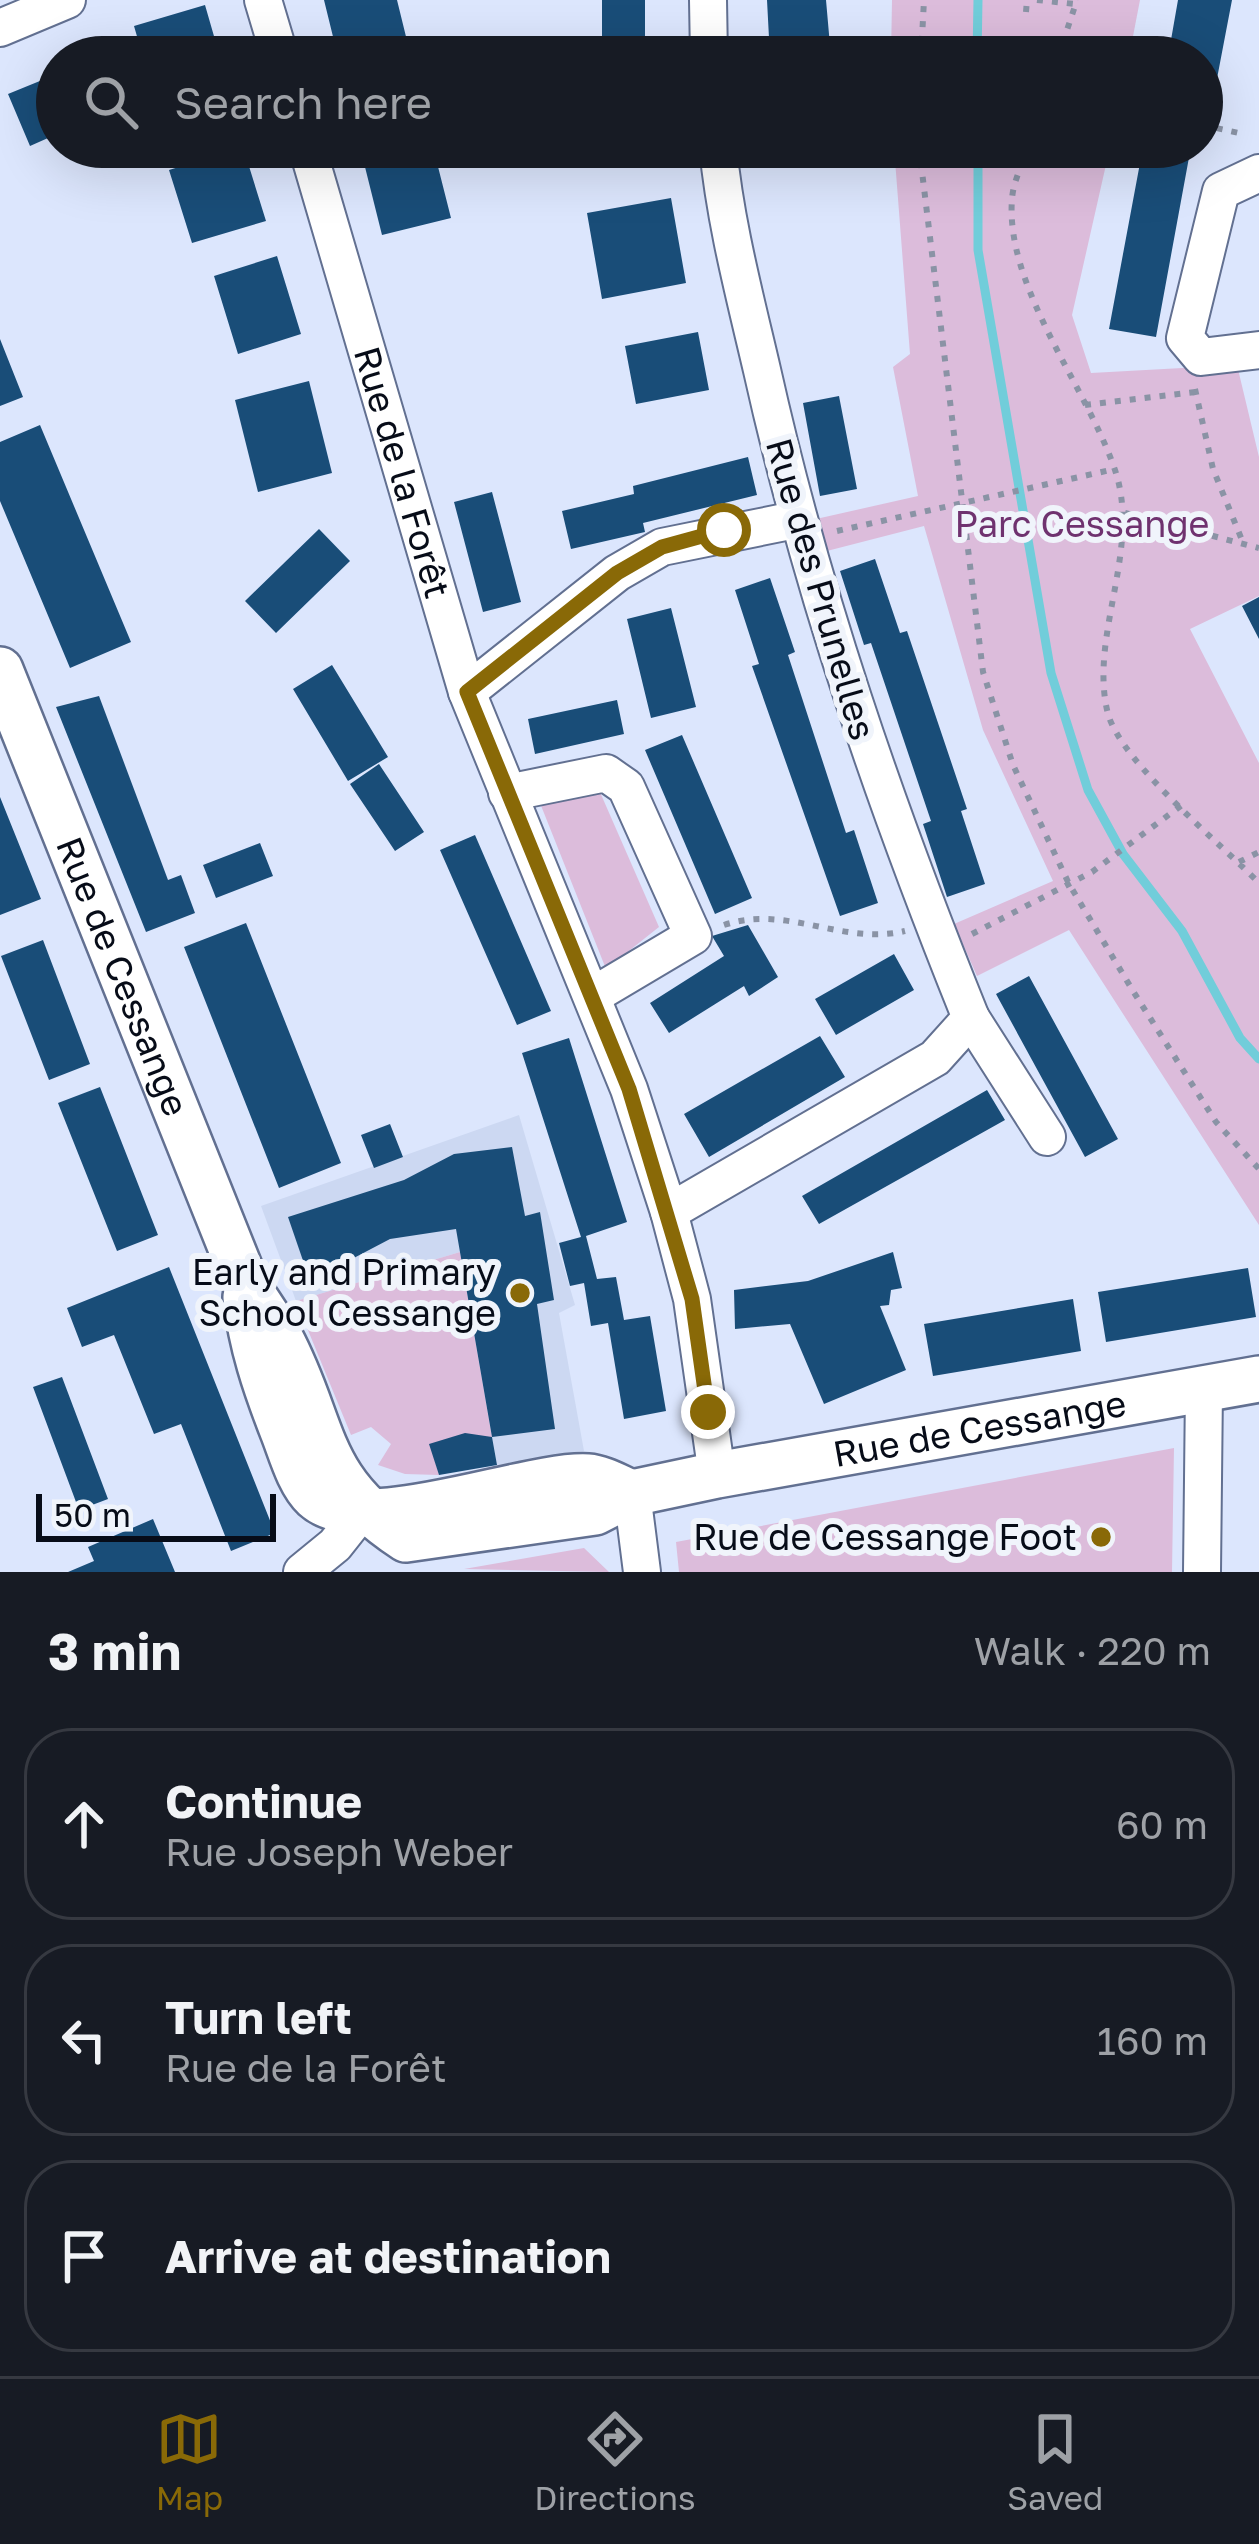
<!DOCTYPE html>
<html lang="en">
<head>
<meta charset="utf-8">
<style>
	body { margin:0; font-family:"Golos Text",sans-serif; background:#242831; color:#f1f3f6 }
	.scale { position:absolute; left:36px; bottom:30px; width:240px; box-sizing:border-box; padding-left:12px; border:6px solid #070c18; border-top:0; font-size:33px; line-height:42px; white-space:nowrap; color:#070c18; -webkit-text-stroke:9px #f0f4fb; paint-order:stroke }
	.stop { position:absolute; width:36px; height:36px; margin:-27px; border:9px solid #896907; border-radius:50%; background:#fff }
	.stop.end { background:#896907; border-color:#fff; box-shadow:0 3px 12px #0008 }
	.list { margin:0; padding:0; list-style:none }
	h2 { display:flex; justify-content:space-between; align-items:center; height:156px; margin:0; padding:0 48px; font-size:51px }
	h2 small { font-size:39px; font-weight:400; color:#9ea1a6 }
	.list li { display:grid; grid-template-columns:78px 1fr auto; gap:36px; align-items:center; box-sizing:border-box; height:192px; margin:0 24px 24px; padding:0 24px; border:3px solid #363941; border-radius:48px }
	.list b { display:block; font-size:45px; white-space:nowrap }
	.list p { margin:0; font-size:39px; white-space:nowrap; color:#9ea1a6 }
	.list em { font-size:39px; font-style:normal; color:#9ea1a6 }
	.icon { flex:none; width:66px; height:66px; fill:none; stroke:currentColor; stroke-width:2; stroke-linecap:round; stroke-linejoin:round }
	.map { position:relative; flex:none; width:1259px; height:1572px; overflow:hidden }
	.search { position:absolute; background:#171b24; box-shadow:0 12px 48px #0002; left:36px; right:36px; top:36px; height:132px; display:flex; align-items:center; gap:30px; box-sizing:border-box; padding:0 42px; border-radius:66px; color:#9ea1a6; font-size:45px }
	.sheet { height:804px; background:#171b24 }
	nav { display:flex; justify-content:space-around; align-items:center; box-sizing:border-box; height:168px; border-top:3px solid #363941; background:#171b24; font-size:33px; color:#9ea1a6 }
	nav a { display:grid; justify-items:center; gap:6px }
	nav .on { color:#896907 }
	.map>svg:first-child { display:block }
	.built { fill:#ccd8f2 }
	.green { fill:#dcbcdb }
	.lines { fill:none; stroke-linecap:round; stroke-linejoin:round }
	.stream { stroke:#71cdda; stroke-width:9 }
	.building { fill:#194d78 }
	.minor-casing { stroke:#627091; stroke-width:40 }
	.major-casing { stroke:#627091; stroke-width:50 }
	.path { stroke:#8a93a5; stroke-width:6; stroke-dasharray:6 9; stroke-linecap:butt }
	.minor { stroke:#fff; stroke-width:36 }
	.major { stroke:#fff; stroke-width:45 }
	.route { stroke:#896907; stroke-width:15 }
	.poi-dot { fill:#896907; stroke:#f0f4fb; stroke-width:4.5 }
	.labels { text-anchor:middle; stroke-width:12; stroke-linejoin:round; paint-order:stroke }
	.street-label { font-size:36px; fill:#070c18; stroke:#f0f4fb }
	.park-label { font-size:36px; fill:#6f326f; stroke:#f0f4fb }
	.poi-label { font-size:36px; fill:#070c18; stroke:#f0f4fb; text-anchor:end }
</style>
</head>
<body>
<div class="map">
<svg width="1259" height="1572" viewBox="0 0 1259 1572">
	<rect width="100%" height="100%" fill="#dce6fd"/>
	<path class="built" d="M 519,1115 L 575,1305 L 559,1313 L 584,1451 L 497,1465 L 460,1252 L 296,1301 L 261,1206 Z"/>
	<path class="green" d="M 892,0 L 1140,0 L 1129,57 L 891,57 Z
		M 894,147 L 1110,147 L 1072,315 L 1091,373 L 1237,365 L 1259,457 L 1259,596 L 1190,629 L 1259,763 L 1259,1225 L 1069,930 L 977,976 L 954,924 L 1053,881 L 983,730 L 924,526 L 823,552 L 816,519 L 918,496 L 893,367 L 910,354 Z
		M 596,783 L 659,927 L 606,969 L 536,793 Z
		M 460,1252 L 492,1437 L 430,1444 L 439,1475 L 405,1474 L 378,1465 L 391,1444 L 371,1427 L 351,1435 L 296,1301 Z
		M 1174,1448 L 1172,1572 L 679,1572 L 676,1542 Z
		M 584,1548 L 609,1572 L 464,1569 Z"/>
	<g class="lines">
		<path class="stream" d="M 977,57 L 978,0
			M 978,147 L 978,250 L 1051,673 L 1088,790 L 1123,854 L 1182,931 L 1240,1038 L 1259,1059"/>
	</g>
	<path class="building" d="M 324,0 L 397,0 L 411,57 L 338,57 Z
		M 602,0 L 645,0 L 645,40 L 602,44 Z
		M 767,0 L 826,0 L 831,57 L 770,57 Z
		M 1178,0 L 1232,0 L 1215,89 L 1202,86 L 1202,57 L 1168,57 Z
		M 205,5 L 220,57 L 143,57 L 134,26 Z
		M 57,74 L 57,134 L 30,146 L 8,94 Z
		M 243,147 L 266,221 L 192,243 L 169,170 Z
		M 360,147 L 433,147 L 451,218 L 382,235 Z
		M 597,147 L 657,147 L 657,160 L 598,164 Z
		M 1143,147 L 1190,152 L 1156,337 L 1109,329 Z
		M 671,198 L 686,283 L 602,299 L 587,213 Z
		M 277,256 L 301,334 L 238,354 L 214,276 Z
		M 698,332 L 709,390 L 636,404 L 625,346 Z
		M 0,339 L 23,397 L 0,406 Z
		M 309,381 L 332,473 L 258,492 L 235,400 Z
		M 839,396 L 857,489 L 820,496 L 803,403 Z
		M 40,425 L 131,642 L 70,668 L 0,501 L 0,442 Z
		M 748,457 L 757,495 L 643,523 L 645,532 L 571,549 L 562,511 L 634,494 L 633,486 Z
		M 492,492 L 521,602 L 483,612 L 454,502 Z
		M 319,529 L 350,561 L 276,633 L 245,601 Z
		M 875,559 L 900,633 L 907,631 L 967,809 L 961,811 L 985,884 L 947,897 L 923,824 L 931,821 L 871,643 L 864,645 L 840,571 Z
		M 770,578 L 795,652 L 788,655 L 846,833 L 854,830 L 878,903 L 840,916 L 752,666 L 759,664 L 735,590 Z
		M 1259,597 L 1259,639 L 1242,606 Z
		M 671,608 L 696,707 L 651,718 L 627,619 Z
		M 332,665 L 388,757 L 348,781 L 293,689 Z
		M 99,696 L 168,880 L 181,875 L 195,913 L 146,932 L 56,707 Z
		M 617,700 L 624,734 L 535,754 L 528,719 Z
		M 682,735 L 752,898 L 715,914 L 645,750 Z
		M 379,764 L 424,832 L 395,851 L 350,784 Z
		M 0,797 L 41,899 L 0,915 Z
		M 475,835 L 551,1011 L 517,1025 L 440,850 Z
		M 260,843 L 273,876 L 216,898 L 203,865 Z
		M 246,923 L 341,1163 L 279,1188 L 184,947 Z
		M 748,925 L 778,977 L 749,996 L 744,986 L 669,1033 L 650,1003 L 724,956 L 712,936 Z
		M 43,940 L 90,1064 L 49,1080 L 1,956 Z
		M 894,954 L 914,990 L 836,1035 L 815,999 Z
		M 1029,976 L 1118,1139 L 1085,1157 L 996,994 Z
		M 820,1036 L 845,1077 L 709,1157 L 684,1114 Z
		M 569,1038 L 627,1222 L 586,1236 L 597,1279 L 616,1277 L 624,1320 L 650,1316 L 666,1411 L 624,1419 L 608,1323 L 591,1326 L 584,1283 L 570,1286 L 559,1243 L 581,1237 L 522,1053 Z
		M 100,1087 L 158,1235 L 117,1251 L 58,1103 Z
		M 987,1090 L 1005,1120 L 819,1224 L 802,1196 Z
		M 390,1124 L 403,1157 L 374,1168 L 361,1135 Z
		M 512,1147 L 525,1216 L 540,1212 L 554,1300 L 537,1304 L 555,1429 L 492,1437 L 456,1229 L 390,1239 L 310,1281 L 288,1217 L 404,1180 L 454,1154 Z
		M 893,1252 L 902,1288 L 891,1290 L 889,1305 L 880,1306 L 906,1370 L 824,1404 L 790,1324 L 735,1329 L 734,1290 L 808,1281 Z
		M 169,1267 L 275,1533 L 231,1551 L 181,1424 L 154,1434 L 114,1335 L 82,1347 L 67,1308 Z
		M 1248,1268 L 1256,1317 L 1106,1342 L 1098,1292 Z
		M 1073,1299 L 1081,1351 L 933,1376 L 924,1324 Z
		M 62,1377 L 108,1499 L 79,1510 L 33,1387 Z
		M 465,1433 L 492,1437 L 497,1465 L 439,1475 L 429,1444 Z
		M 153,1519 L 175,1572 L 68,1572 L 94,1561 L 88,1547 Z"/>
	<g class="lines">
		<defs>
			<g id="minor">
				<path d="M 263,0 L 280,57"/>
				<path d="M 708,0 L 709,57"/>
				<path d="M 0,28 L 67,0"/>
				<path id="s1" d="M 307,147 L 467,692 L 629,1089 L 669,1212 L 692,1299 L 717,1475"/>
				<path d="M 1259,173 L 1221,191 L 1185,338 L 1201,357 L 1259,350"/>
				<path d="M 467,692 L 617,573 L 662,547 L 795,520"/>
				<path d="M 507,793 L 606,773 L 626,787 L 693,936 L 592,996"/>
				<path d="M 971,1018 L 1047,1137"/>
				<path d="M 669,1212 L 935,1058 L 971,1018 C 885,805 812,594 762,370 C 745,297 725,222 718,147"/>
				<path d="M 632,1493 L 642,1572"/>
				<path d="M 302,1572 L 335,1545 L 362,1511"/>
				<path d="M 1202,1572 L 1204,1388"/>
			</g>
			<g id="major">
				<path id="s2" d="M 0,670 L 245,1282 C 256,1301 270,1319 280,1338 C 326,1424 313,1479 406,1539 L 595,1512 L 632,1493 L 717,1475 L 1259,1379"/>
				<path d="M 246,1297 C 252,1346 265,1385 283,1431 C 291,1451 299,1482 315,1497 C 363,1541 527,1473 588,1477 C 602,1478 619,1488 632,1493"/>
			</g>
		</defs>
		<use href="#minor" class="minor-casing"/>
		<use href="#major" class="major-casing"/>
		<path class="path" d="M 1037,0 L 1075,4
			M 1026,12 L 1027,0
			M 921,57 L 924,0
			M 1017,57 L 1018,53
			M 1058,57 L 1077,0
			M 1202,125 L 1239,133
			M 919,147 L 983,672 L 1013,765 L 1069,884 L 1133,991 L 1216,1122 L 1259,1169
			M 1028,147 C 1023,163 1013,182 1012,199 C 1005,288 1087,387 1115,470 C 1142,550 1088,636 1108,714 C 1122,763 1220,843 1259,883
			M 1195,389 L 1213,469 L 1244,545
			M 1085,405 L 1196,392
			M 1125,513 L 1259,548
			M 837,531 L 1115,469
			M 1239,862 L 1259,852
			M 724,925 C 787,904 843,946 905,931
			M 972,934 L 1092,872 L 1182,805"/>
		<use href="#minor" class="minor"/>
		<use href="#major" class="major"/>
	</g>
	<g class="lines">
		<path class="route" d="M 708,1412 L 692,1299 L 629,1089 L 467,692 L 617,573 L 662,547 L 724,530"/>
	</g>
	<g class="poi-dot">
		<circle cx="520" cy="1293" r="12"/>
		<circle cx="1101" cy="1537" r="12"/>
	</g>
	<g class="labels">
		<g class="street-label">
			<text dy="13" stroke="none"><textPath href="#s1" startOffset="339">Rue de la Forêt</textPath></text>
			<text transform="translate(821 589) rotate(74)" y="13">Rue des Prunelles</text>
			<text dy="13" stroke="none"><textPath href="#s2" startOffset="330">Rue de Cessange</textPath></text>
			<text dy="13" stroke="none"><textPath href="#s2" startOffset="1554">Rue de Cessange</textPath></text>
		</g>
		<g class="park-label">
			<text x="1082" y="537">Parc Cessange</text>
		</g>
		<g class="poi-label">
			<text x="496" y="1285">Early and Primary<tspan x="496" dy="41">School Cessange</tspan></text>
			<text x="1077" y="1550">Rue de Cessange Foot</text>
		</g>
	</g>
</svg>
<div class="scale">50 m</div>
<div class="stop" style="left:724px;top:530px"></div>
<div class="stop end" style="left:708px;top:1412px"></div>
<div class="search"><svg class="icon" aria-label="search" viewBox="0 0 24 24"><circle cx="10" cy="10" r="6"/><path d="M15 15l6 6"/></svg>Search here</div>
</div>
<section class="sheet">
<h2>3 min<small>Walk · 220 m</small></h2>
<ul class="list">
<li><svg class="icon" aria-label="ahead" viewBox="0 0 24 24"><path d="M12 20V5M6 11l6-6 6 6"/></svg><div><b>Continue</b><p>Rue Joseph Weber</p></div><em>60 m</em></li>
<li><svg class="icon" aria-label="left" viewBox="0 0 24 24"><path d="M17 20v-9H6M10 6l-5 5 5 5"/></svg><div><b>Turn left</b><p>Rue de la Forêt</p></div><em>160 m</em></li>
<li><svg class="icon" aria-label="arrive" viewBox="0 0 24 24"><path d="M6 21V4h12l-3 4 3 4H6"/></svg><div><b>Arrive at destination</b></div></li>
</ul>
</section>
<nav>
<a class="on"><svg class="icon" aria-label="map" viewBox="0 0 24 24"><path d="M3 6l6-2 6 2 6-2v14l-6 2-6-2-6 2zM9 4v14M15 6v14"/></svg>Map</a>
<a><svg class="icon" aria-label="directions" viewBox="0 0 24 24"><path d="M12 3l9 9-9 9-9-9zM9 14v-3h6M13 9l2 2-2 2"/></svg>Directions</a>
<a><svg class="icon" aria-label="saved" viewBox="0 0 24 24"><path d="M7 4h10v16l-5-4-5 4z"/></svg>Saved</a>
</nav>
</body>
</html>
